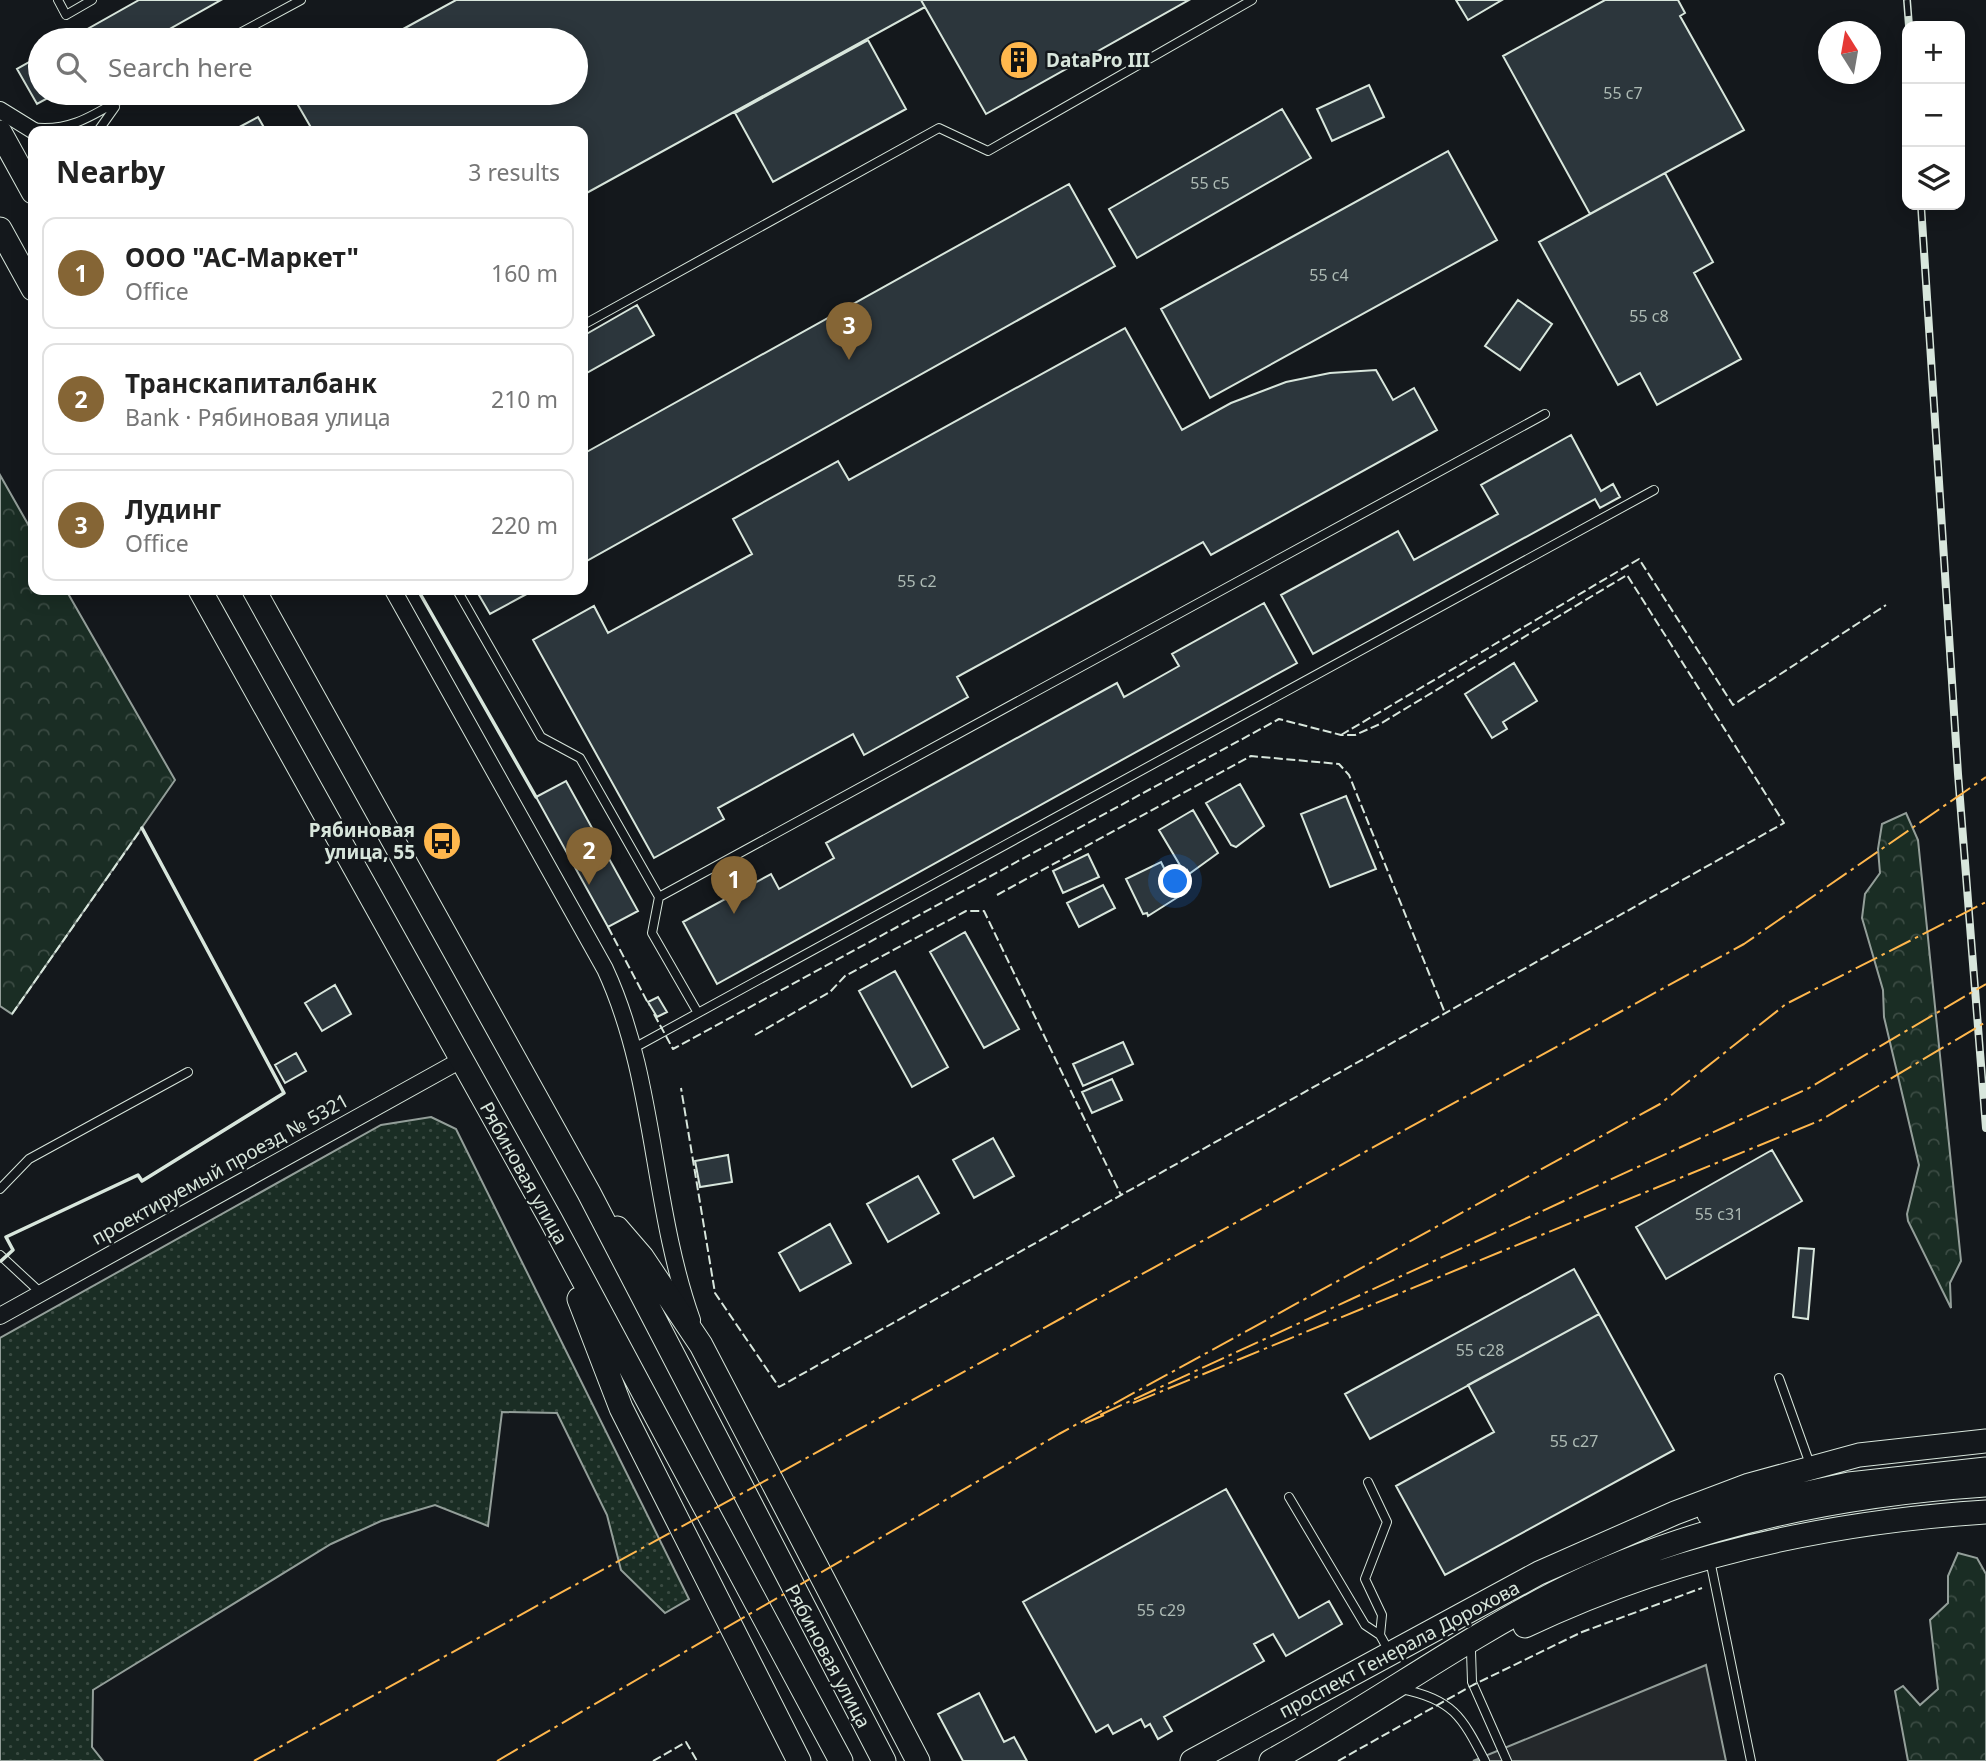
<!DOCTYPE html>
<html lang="en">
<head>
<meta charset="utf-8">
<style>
	body { margin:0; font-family:"Noto Sans",sans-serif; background:#f6f6f6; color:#222 }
	.controls { position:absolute; right:21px; top:21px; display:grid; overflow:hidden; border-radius:14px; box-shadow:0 4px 18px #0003 }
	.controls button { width:63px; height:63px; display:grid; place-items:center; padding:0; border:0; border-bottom:2px solid #e0e0e0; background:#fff; color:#222; font:35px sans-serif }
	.compass { position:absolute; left:1818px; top:21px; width:63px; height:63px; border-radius:50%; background:#fff; box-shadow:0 4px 18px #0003; rotate:349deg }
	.you { position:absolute; left:1176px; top:882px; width:24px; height:24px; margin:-18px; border:5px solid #fff; border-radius:50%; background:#1a73e8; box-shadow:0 0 0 10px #1a73e833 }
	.badge { display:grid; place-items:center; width:46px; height:46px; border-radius:50%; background:#856535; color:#fff; font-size:23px; font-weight:700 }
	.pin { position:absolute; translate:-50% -58px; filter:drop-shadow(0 2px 4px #0008) }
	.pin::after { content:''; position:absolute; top:37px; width:24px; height:21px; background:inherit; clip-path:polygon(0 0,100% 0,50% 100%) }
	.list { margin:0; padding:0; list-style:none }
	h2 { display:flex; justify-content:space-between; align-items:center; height:91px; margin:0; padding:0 28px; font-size:30px }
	h2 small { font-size:23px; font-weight:400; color:#767676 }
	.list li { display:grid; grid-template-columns:46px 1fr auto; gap:21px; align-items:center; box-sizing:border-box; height:112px; margin:0 14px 14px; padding:0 14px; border:2px solid #e0e0e0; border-radius:14px }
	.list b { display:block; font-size:26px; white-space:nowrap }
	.list p { margin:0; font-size:23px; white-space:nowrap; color:#767676 }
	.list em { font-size:23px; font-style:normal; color:#767676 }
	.icon { flex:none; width:38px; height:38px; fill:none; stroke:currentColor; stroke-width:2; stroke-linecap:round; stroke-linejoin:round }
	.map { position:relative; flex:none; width:1986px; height:1761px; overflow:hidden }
	.search { position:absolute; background:#fff; box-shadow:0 4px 18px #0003; left:28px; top:28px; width:560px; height:77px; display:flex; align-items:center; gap:18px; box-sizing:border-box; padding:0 24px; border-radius:38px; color:#767676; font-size:26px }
	.panel { position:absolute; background:#fff; box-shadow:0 4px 18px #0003; left:28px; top:126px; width:560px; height:469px; border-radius:14px }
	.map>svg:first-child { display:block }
	.grass { fill:url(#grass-dots); stroke:#939e99; stroke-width:2 }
	.forest { fill:url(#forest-crowns); stroke:#939e99; stroke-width:2 }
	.parking { fill:#24282b; stroke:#939e99; stroke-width:2 }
	.building { fill:#2c363c; stroke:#d8e6dc; stroke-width:2 }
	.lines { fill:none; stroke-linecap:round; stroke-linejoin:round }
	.lane-casing { stroke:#d8e6dc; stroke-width:10 }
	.street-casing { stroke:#d8e6dc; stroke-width:18 }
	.secondary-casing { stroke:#d8e6dc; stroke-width:25 }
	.lane { stroke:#14181c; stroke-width:8 }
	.street { stroke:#14181c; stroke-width:16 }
	.secondary { stroke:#14181c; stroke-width:23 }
	.rail-casing { stroke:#d8e6dc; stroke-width:8 }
	.rail { stroke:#14181c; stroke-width:5; stroke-dasharray:16; stroke-linecap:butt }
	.fence { stroke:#d8e6dc; stroke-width:2; stroke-dasharray:9 3.5; stroke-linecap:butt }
	.wall { stroke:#d8e6dc; stroke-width:3.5 }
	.power { stroke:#ffb74d; stroke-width:2; stroke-dasharray:24 5 3.5 5; stroke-linecap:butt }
	.labels { text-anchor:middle; stroke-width:5; stroke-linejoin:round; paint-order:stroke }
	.number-label { font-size:16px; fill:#adbab4 }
	.poi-label { font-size:19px; font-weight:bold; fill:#d8e6dc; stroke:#14181c; text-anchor:start }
	.street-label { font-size:19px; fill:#d8e6dc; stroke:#14181c }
</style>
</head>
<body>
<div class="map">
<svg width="1986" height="1761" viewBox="0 0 1986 1761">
	<defs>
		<pattern id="grass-dots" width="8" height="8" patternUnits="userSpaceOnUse" patternTransform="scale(1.75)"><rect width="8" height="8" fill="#1a2d24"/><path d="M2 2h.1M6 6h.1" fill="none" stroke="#3b4b43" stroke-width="1.8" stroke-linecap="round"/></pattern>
		<pattern id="forest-crowns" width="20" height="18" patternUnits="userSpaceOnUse" patternTransform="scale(1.75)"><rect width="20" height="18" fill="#1a2d24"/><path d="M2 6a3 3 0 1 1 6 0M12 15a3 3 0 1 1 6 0" fill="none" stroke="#3b4b43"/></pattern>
	</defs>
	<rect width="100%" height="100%" fill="#14181c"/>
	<path class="grass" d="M 431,1117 L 456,1129 L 689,1599 L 665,1613 L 621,1570 L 607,1515 L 557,1413 L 502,1412 L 488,1526 L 435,1505 L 381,1521 L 331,1544 L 93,1690 L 92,1747 L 103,1761 L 0,1761 L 0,1338 L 381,1125 Z"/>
	<path class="forest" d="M 0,475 L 33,533 L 33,590 L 66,590 L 175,780 L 12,1014 L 0,1006 Z
		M 1906,813 L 1918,840 L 1961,1261 L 1950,1283 L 1951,1308 L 1908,1221 L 1907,1214 L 1919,1165 L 1884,1017 L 1883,990 L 1862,918 L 1865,894 L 1880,873 L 1878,849 L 1882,824 Z
		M 1958,1553 L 1977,1558 L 1986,1574 L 1986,1761 L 1908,1761 L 1895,1691 L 1903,1686 L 1920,1705 L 1938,1689 L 1930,1620 L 1948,1603 L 1948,1576 Z"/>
	<path class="parking" d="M 1706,1665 L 1726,1761 L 1473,1761 Z"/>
	<path class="building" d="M 139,0 L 221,0 L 150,40 L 68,40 Z
		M 456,0 L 921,0 L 925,7 L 583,195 L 583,131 L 313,131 L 291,93 L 576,93 L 576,40 L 383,40 Z
		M 921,0 L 1189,0 L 986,114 Z
		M 1456,0 L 1502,0 L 1468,20 Z
		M 1605,0 L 1678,0 L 1685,13 L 1680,16 L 1744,130 L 1590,214 L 1503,56 Z
		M 868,40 L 906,109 L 773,182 L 735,113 Z
		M 40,56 L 40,93 L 57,93 L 37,104 L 17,69 Z
		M 1369,85 L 1384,117 L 1332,141 L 1317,109 Z
		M 1282,109 L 1311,158 L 1137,258 L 1109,209 Z
		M 258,117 L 266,131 L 232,131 Z
		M 1448,151 L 1497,240 L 1210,398 L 1161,309 Z
		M 1665,173 L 1713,262 L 1694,273 L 1741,359 L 1657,405 L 1640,373 L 1618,385 L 1539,242 Z
		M 1069,184 L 1115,266 L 583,563 L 583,454 Z
		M 1518,300 L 1552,324 L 1520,370 L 1485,346 Z
		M 637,305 L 654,335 L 583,375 L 583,336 Z
		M 1125,328 L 1182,430 L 1231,403 L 1286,382 L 1330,373 L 1376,370 L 1393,400 L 1414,388 L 1437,430 L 1211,555 L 1203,542 L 957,677 L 968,697 L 864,755 L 853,734 L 718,808 L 724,819 L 654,858 L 533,640 L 594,606 L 608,633 L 752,554 L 733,519 L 838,461 L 849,480 Z
		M 1571,435 L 1601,491 L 1613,484 L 1620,497 L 1600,508 L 1595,499 L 1313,654 L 1281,595 L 1398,531 L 1414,560 L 1498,514 L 1481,485 Z
		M 476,590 L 534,590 L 490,614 Z
		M 1264,603 L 1297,663 L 717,984 L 683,922 L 771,874 L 779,889 L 834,858 L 826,843 L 1117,683 L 1124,697 L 1179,666 L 1172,654 Z
		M 1514,663 L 1537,701 L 1503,722 L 1507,729 L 1492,738 L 1465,694 Z
		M 566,781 L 638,911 L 608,927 L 536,797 Z
		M 1240,784 L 1264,826 L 1236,847 L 1231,845 L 1206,803 Z
		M 1346,796 L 1376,869 L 1330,887 L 1301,814 Z
		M 1193,810 L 1218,853 L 1189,874 L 1187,870 L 1184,872 L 1159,830 Z
		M 1088,854 L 1099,877 L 1063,893 L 1053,871 Z
		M 1161,862 L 1178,897 L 1148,916 L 1147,913 L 1143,914 L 1126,879 Z
		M 1103,885 L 1115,908 L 1079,927 L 1067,903 Z
		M 965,932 L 1019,1029 L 984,1048 L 930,952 Z
		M 895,971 L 948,1067 L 912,1087 L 859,991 Z
		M 335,985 L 351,1014 L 322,1031 L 305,1003 Z
		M 658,997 L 667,1012 L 657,1017 L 648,1002 Z
		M 1123,1042 L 1133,1064 L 1083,1086 L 1073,1064 Z
		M 296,1053 L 306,1071 L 285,1083 L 275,1065 Z
		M 1112,1079 L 1122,1100 L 1092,1113 L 1082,1092 Z
		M 993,1138 L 1014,1176 L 974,1198 L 953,1160 Z
		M 1772,1150 L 1802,1201 L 1666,1279 L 1636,1227 Z
		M 728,1155 L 732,1182 L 700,1187 L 695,1161 Z
		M 918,1176 L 939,1213 L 888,1242 L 867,1204 Z
		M 830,1224 L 851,1263 L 800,1291 L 779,1253 Z
		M 1799,1248 L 1814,1249 L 1808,1319 L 1793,1317 Z
		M 1574,1269 L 1599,1314 L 1370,1439 L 1345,1394 Z
		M 1599,1314 L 1674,1450 L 1445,1575 L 1396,1486 L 1494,1432 L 1468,1385 Z
		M 1226,1489 L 1299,1618 L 1329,1601 L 1342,1624 L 1286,1656 L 1273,1634 L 1254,1644 L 1264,1661 L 1164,1717 L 1172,1731 L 1158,1739 L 1150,1724 L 1145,1727 L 1141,1719 L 1113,1734 L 1108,1725 L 1096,1732 L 1023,1602 Z
		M 979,1693 L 1004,1742 L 1014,1737 L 1027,1761 L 963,1761 L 938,1714 Z"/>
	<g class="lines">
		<defs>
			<path id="lane" d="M 58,0 L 66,15 L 92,0
				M 227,40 L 301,0
				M 31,127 C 72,133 98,112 131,93
				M 98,131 L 115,107
				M 583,325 L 939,128 L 988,151 L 1252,0
				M 457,590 L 541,737 L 580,758 L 659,897 L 652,933 L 698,1013
				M 659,897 L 1545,414
				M 634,1048 L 1654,490
				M 0,1189 L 29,1159 L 188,1072
				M 0,1255 L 41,1293
				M 1779,1378 L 1811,1467
				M 1368,1482 L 1387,1522 L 1365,1579 L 1382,1615 L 1380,1635 L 1390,1653
				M 1289,1497 L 1365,1625 L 1380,1635
				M 1710,1560 L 1751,1761
				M 1471,1651 L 1472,1682 L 1507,1761
				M 1401,1689 C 1453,1699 1462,1717 1485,1761"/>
			<path id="street" d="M 0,110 L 34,131
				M 393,590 L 605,969 C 656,1079 651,1205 692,1320
				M 0,1316 L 461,1060"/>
			<path id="secondary" d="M 0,132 L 33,192
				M 0,229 L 33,289
				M 200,590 L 551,1220 L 841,1761
				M 254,590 L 589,1193 L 884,1761
				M 617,1228 L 642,1257 L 701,1345 L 918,1761
				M 579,1299 L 621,1408 L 799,1761
				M 1709,1514 L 1849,1484 L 1986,1469
				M 1525,1626 C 1669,1557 1827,1522 1986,1512
				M 1192,1761 L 1539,1573 L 1675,1513 L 1749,1485 L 1859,1455 L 1986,1441
				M 1271,1761 C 1367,1709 1456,1644 1553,1594 C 1687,1525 1837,1495 1986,1485"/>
		</defs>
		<use href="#lane" class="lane-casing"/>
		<use href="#street" class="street-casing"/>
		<use href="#secondary" class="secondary-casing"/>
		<use href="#lane" class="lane"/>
		<use href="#street" class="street"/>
		<use href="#secondary" class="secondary"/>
		<defs>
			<path id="rail" d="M 1907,0 L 1909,26
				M 1921,205 L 1958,774 L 1986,1128"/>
		</defs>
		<use href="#rail" class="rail-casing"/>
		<use href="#rail" class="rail"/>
		<path class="fence" d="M 1341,735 L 1639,559 L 1733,705 L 1886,605
			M 997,895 L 1251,756 L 1339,764 L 1349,775 L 1445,1013
			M 608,927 L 649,1005
			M 12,1014 L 142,828
			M 654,1014 L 673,1049 L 1279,719 L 1341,735 L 1355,735 L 1380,724 L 1627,575 L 1784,823 L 779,1387 L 715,1293 L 681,1088
			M 755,1035 L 830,992 L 845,976 L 966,911 L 984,911 L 1121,1195
			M 653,1761 L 686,1742 L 697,1761
			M 1338,1761 L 1473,1685 L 1582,1632 L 1702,1588"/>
		<path class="wall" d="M 418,590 L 536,797
			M 1,1261 L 13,1250 L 6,1237 L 138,1175 L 142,1181 L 284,1093 L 142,828"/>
		<path class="power" d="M 1133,1403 L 1821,1120 L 1986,1022
			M 1100,1415 L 1809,1088 L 1986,984
			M 1085,1423 L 1104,1415
			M 254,1761 L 1744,944 L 1986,777
			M 497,1761 L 1059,1434 L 1660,1104 L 1786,1004 L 1986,902"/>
	</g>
	<defs>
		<symbol id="building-disc" viewBox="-11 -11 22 22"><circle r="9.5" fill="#ffb74d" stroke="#14181c"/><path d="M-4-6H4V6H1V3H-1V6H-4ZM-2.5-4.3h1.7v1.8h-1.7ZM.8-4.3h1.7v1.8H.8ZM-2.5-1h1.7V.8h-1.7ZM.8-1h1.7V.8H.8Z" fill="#111"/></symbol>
		<symbol id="bus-disc" viewBox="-11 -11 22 22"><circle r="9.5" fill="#ffb74d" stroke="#14181c"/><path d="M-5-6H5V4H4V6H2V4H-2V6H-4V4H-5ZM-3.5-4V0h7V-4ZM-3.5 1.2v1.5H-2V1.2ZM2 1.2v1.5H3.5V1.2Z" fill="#111"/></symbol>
	</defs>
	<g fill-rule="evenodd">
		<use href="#building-disc" x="997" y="38" width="44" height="44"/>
		<use href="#bus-disc" x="420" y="819" width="44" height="44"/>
	</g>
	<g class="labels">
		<g class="number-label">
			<text x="1623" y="99">55 с7</text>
			<text x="1210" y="189">55 с5</text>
			<text x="1329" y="281">55 с4</text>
			<text x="1649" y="322">55 с8</text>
			<text x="917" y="587">55 с2</text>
			<text x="1719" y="1220">55 с31</text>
			<text x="1480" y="1356">55 с28</text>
			<text x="1574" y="1447">55 с27</text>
			<text x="1161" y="1616">55 с29</text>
		</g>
		<g class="poi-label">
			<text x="1046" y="67">DataPro III</text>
			<text x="415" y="837" text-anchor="end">Рябиновая<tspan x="415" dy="22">улица, 55</tspan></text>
		</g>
		<g class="street-label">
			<text transform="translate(220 1169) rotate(-29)" y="7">проектируемый проезд № 5321</text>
			<text transform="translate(524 1173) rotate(61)" y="7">Рябиновая улица</text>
			<text transform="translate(1399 1649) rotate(-28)" y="7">проспект Генерала Дорохова</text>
			<text transform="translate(828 1656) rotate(62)" y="7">Рябиновая улица</text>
		</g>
	</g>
</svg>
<div class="controls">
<button>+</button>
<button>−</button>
<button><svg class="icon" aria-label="layers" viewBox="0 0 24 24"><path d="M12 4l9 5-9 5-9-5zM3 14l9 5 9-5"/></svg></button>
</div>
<svg class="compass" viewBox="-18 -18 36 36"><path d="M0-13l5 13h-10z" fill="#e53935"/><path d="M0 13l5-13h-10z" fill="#767676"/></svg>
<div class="you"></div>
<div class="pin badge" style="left:734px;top:914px">1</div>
<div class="pin badge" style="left:589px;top:885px">2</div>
<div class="pin badge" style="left:849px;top:360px">3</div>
<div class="search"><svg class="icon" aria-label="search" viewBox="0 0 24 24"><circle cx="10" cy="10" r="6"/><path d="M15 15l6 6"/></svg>Search here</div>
<section class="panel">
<h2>Nearby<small>3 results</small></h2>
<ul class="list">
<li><span class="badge">1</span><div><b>ООО &quot;АС-Маркет&quot;</b><p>Office</p></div><em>160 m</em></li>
<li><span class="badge">2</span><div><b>Транскапиталбанк</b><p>Bank · Рябиновая улица</p></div><em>210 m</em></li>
<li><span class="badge">3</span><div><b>Лудинг</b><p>Office</p></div><em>220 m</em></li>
</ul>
</section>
</div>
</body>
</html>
